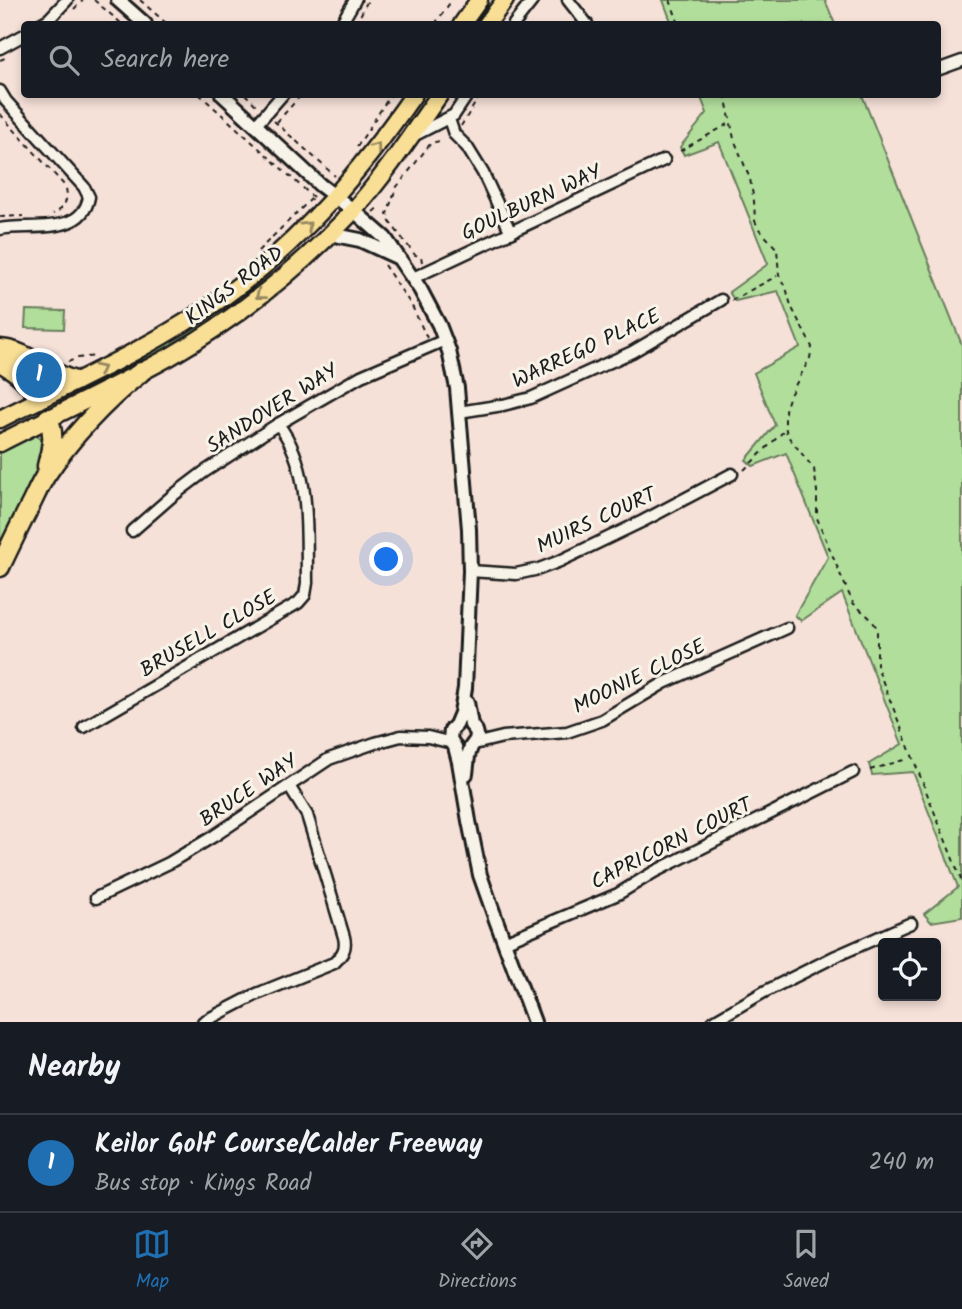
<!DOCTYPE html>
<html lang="en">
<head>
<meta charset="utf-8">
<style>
	body { margin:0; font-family:Kalam,sans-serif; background:#242831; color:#f1f3f6 }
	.controls { position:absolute; right:21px; bottom:21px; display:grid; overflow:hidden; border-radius:7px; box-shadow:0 4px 10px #0003 }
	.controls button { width:63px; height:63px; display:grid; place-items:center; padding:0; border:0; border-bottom:2px solid #363941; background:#171b24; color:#f1f3f6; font:35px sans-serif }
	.you { position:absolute; left:387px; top:560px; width:24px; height:24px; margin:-18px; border:5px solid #fff; border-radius:50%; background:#1a73e8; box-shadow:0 0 0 10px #1a73e833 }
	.badge { display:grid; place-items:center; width:46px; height:46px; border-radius:50%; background:#1f6fb2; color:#fff; font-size:23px; font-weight:700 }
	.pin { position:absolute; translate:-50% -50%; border:4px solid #fff; box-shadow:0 2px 7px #0006 }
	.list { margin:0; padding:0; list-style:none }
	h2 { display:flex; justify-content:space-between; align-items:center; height:91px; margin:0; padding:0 28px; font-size:30px }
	h2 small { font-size:23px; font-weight:400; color:#9ea1a6 }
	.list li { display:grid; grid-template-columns:46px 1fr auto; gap:21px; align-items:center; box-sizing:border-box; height:98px; padding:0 28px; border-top:2px solid #363941 }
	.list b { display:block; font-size:26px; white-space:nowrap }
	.list p { margin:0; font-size:23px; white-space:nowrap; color:#9ea1a6 }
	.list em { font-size:23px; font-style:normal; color:#9ea1a6 }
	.icon { flex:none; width:38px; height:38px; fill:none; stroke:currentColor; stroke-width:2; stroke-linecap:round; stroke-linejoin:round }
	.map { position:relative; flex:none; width:962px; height:1022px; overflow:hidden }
	.search { position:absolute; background:#171b24; box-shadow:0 4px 10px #0003; left:21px; right:21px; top:21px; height:77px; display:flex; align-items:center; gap:18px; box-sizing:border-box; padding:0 24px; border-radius:7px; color:#9ea1a6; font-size:26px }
	.sheet { height:189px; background:#171b24 }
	nav { display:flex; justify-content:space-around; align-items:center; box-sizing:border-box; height:98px; border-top:2px solid #363941; background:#171b24; font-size:19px; color:#9ea1a6 }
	nav a { display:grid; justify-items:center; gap:4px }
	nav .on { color:#1f6fb2 }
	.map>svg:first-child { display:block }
	.green { fill:#b2de9c; stroke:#677d5c; stroke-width:2 }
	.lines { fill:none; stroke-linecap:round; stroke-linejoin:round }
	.minor-casing { stroke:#1c1c1c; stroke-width:15 }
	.tertiary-casing { stroke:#1c1c1c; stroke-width:18 }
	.primary-casing { stroke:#1c1c1c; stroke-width:21 }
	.motorway-casing { stroke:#1c1c1c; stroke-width:23 }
	.path { stroke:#1c1c1c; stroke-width:2; stroke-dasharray:5 5; stroke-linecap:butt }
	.minor { stroke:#f7f3e8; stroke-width:10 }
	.tertiary { stroke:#f7f3e8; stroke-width:12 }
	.primary { stroke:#f9df96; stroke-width:16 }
	.motorway { stroke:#f9df96; stroke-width:18 }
	.oneway { stroke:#96875f }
	.labels { text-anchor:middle; stroke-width:6; stroke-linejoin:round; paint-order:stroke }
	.street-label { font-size:21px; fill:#1c1c1c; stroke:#f7f3e8 }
</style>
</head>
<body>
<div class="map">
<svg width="962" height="1022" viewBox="0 0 962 1022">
	<rect width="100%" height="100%" fill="#f6e1d8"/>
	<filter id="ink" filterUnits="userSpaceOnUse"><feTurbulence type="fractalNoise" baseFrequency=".0143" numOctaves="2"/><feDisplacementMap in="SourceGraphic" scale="14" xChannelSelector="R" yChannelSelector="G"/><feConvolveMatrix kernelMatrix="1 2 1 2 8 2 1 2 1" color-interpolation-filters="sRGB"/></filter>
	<g filter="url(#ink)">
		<path class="green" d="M 663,0 L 825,0 L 835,24 L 672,24 Z
			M 700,95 L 862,95 L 962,345 L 962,917 L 931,922 L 924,914 L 958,887 L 913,772 L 872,775 L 869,764 L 902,744 L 842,593 L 801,621 L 795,615 L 828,557 L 786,453 L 753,466 L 746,460 L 775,425 L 754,373 L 800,347 L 778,291 L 735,301 L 729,292 L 768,264 L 719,142 L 684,155 L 680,147 L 707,113 Z
			M 253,288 L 256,291 L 191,337 L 62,405 L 58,397 Z
			M 26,310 L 65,311 L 64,329 L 25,328 Z
			M 34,433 L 41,438 C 41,478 17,515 0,551 L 0,450 Z"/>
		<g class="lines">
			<defs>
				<path id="minor" d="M 568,0 L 587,24
					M 40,24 L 49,19 L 67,0
					M 341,24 L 355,0
					M 514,24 L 533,0
					M 0,48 L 24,35
					M 937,70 L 962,61
					M 0,91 L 6,101 L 84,187 L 89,197 C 82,237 29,223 0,229
					M 449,119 L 454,134 L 467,147 L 483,173 L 511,233
					M 256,125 L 283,94
					M 415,135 L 454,115 L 468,94
					M 413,278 L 664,160
					M 459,412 L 503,405 L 531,398 L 632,352 L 721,300
					M 132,531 L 171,497 L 204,472 L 278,424 L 361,376 L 445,340
					M 470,571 L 516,574 L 539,569 L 560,561 L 643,521 L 732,474
					M 84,727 L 298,603 L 305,595 L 307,583 C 306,530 312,468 278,424
					M 474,744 L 503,737 L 567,732 L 602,720 L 664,683 L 787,628
					M 96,898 L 169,863 L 214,836 L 329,759 L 375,743 L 401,736 L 428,737 L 452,743
					M 504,942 L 618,894 L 654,872 L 853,772
					M 203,1022 L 257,994 L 334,963 C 342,955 347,949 344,937 L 307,815 L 289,786
					M 712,1022 L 764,992 L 836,956 L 911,923"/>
				<path id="tertiary" d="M 118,0 L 145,24
					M 222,94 L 320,185 L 353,210 L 385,238 L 420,289 L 439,325 L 449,351 L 457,388 L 459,412 L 469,529 L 470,571 L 465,688 L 461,713 L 456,725 L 451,730 L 450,739 L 455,747 L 459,762 L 469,821 L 480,875 L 496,920 L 534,1022
					M 330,234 L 360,240 L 397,257
					M 466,774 L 468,756 L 471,747 L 476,740 L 477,735 L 476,731 L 471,725 L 467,702"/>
				<path id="primary" d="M 462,24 L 479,0
					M 487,24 L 505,0
					M 0,419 C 76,381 155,346 225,296 C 302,241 360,172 414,94
					M 0,443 C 57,414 115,387 171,356 C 238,317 301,267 354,210 C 386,174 412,134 440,94"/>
				<path id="motorway" d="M 0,349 C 29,351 47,374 75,381
					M 0,362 C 17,371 30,382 39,399
					M 47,466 C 51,449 56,436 48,418
					M 0,567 C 10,546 20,525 31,504 C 36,494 40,484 46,475 C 73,434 103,403 141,372"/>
			</defs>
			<use href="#minor" class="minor-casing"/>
			<use href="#tertiary" class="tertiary-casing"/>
			<use href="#primary" class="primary-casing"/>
			<use href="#motorway" class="motorway-casing"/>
			<path class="path" d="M 94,0 L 122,24
				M 140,0 L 167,24
				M 670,0 L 679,24
				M 74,9 L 83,0
				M 356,24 L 368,0
				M 435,24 L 452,0
				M 0,60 L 5,58
				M 199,94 L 313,197
				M 245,94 L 257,106
				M 725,94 L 734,139 L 750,179 L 754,201 L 755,221 L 759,229 L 777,249 L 779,275 L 787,291 L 791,306 L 812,347 L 810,358 L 790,395 L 785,410 L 785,425 L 787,435 L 814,469 L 817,491 L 817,518 L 841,576 L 853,603 L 871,619 L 877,628 L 877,667 L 962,882
				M 0,114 L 65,186 C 70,198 64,209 53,214
				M 274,121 L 335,176
				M 277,122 L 302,94
				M 461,126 L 481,94
				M 357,147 L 391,94
				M 680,151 L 730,123
				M 373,212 L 380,206
				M 0,217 L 23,216
				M 258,251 L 314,196
				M 422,262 L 421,256 L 415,255 L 390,222 L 387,214 L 396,188 L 431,143 L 444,140
				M 384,265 L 412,306 L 427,338
				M 732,300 L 777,276
				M 68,362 L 78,358 L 96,356
				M 744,470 L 785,430
				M 870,770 L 907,759"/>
			<use href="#minor" class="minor"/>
			<use href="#tertiary" class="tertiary"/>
			<use href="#primary" class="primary"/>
			<use href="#motorway" class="motorway"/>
		</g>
		<defs><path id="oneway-chevron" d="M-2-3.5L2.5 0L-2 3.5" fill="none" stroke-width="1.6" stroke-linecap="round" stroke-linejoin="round" transform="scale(1.75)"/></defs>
		<g class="oneway">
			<use href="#oneway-chevron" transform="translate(376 147) rotate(-53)"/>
			<use href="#oneway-chevron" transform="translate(307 226) rotate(-45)"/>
			<use href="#oneway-chevron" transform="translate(260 295) rotate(142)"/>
			<use href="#oneway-chevron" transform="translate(100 369) rotate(-27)"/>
		</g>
	</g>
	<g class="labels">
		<g class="street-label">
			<text transform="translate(531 202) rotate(-25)" y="7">GOULBURN WAY</text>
			<text transform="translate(234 285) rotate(-37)" y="7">KINGS ROAD</text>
			<text transform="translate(586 348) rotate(-25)" y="7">WARREGO PLACE</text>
			<text transform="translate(272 408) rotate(-32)" y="7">SANDOVER WAY</text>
			<text transform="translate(596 520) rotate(-25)" y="7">MUIRS COURT</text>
			<text transform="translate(208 633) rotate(-30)" y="7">BRUSELL CLOSE</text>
			<text transform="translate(639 676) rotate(-26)" y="7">MOONIE CLOSE</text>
			<text transform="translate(248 790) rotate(-34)" y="7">BRUCE WAY</text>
			<text transform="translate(671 843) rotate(-27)" y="7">CAPRICORN COURT</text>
		</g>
	</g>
</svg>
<div class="controls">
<button><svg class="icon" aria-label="locate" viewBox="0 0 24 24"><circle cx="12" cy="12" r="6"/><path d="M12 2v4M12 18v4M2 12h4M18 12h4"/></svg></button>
</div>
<div class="you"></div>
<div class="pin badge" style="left:39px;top:375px">1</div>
<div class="search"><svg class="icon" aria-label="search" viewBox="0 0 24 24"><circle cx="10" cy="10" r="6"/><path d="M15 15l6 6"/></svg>Search here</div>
</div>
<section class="sheet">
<h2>Nearby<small></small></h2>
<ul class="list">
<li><span class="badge">1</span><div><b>Keilor Golf Course/Calder Freeway</b><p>Bus stop · Kings Road</p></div><em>240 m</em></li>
</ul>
</section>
<nav>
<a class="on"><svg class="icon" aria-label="map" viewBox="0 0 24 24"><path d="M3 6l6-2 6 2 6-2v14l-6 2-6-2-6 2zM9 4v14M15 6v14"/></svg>Map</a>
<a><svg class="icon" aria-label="directions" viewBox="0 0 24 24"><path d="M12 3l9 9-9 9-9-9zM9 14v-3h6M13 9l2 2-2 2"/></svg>Directions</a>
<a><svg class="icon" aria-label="saved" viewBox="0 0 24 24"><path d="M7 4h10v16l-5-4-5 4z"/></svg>Saved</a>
</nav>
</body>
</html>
